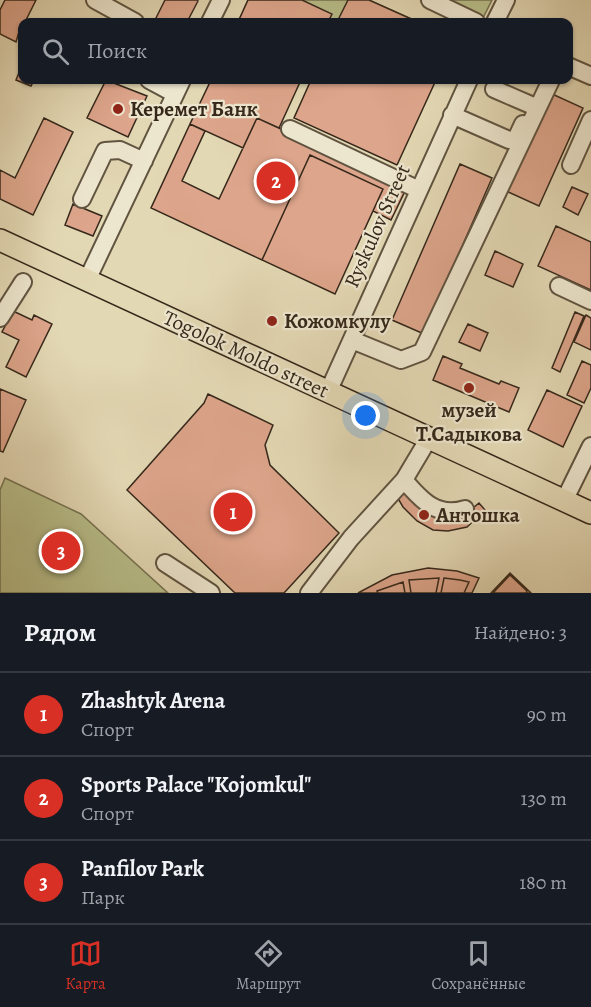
<!DOCTYPE html>
<html lang="ru">
<head>
<meta charset="utf-8">
<style>
	body { margin:0; font-family:Alegreya,serif; background:#20242c; color:#f1f3f6 }
	.you { position:absolute; left:366px; top:416px; width:21px; height:21px; margin:-15px; border:4px solid #fff; border-radius:50%; background:#1a73e8; box-shadow:0 0 0 9px #1a73e833 }
	.badge { display:grid; place-items:center; width:39px; height:39px; border-radius:50%; background:#d93025; color:#fff; font-size:20px; font-weight:700 }
	.pin { position:absolute; translate:-50% -50%; border:3px solid #fff; box-shadow:0 2px 6px #0006 }
	.list { margin:0; padding:0; list-style:none }
	h2 { display:flex; justify-content:space-between; align-items:center; height:78px; margin:0; padding:0 24px; font-size:26px }
	h2 small { font-size:20px; font-weight:400; color:#9ea1a6 }
	.list li { display:grid; grid-template-columns:39px 1fr auto; gap:18px; align-items:center; box-sizing:border-box; height:84px; padding:0 24px; border-top:2px solid #363941 }
	.list b { display:block; font-size:22px; white-space:nowrap }
	.list p { margin:0; font-size:20px; white-space:nowrap; color:#9ea1a6 }
	.list em { font-size:20px; font-style:normal; color:#9ea1a6 }
	.icon { flex:none; width:33px; height:33px; fill:none; stroke:currentColor; stroke-width:2; stroke-linecap:round; stroke-linejoin:round }
	.map { position:relative; flex:none; width:591px; height:593px; overflow:hidden }
	.search { position:absolute; background:#171b24; box-shadow:0 2px 4px #0004; left:18px; right:18px; top:18px; height:66px; display:flex; align-items:center; gap:15px; box-sizing:border-box; padding:0 21px; border-radius:12px; color:#9ea1a6; font-size:22px }
	.sheet { height:330px; background:#171b24 }
	nav { display:flex; justify-content:space-around; align-items:center; box-sizing:border-box; height:84px; border-top:2px solid #363941; background:#171b24; font-size:16px; color:#9ea1a6 }
	nav a { display:grid; justify-items:center; gap:3px }
	nav .on { color:#d93025 }
	.map>svg:first-child { display:block }
	.green { fill:#b8be8a; stroke:#767352; stroke-width:1.5 }
	.building { fill:#dda58b; stroke:#35281b; stroke-width:1.5 }
	.lines { fill:none; stroke-linecap:round; stroke-linejoin:round }
	.minor-casing { stroke:#605441; stroke-width:20 }
	.major-casing { stroke:#35281b; stroke-width:24 }
	.minor { stroke:#ede6ce; stroke-width:16 }
	.major { stroke:#e3d8b4; stroke-width:21 }
	.poi-dot { fill:#8f2418; stroke:#ede6ce; stroke-width:2 }
	.labels { text-anchor:middle; stroke-width:4.5; stroke-linejoin:round; paint-order:stroke }
	.poi-label { font-size:21px; font-weight:bold; fill:#35281b; stroke:#ede6ce; text-anchor:start }
	.street-label { font-size:21px; fill:#35281b; stroke:#ede6ce }
</style>
</head>
<body>
<div class="map">
<svg width="591" height="593" viewBox="0 0 591 593">
	<rect width="100%" height="100%" fill="#e3d8b4"/>
	<filter id="stains"><feTurbulence type="fractalNoise" baseFrequency=".00333" numOctaves="4"/><feColorMatrix values="0 0 0 0 .2 0 0 0 0 .09 0 0 0 0 .02 0 0 0 .5 -.17"/></filter>
	<radialGradient id="worn" r=".72"><stop offset=".6" stop-color="#630" stop-opacity="0"/><stop offset="1" stop-color="#630" stop-opacity=".3"/></radialGradient>
	<path class="green" d="M 248,0 L 369,0 L 418,22 L 238,22 Z
		M 441,0 L 492,0 L 482,20 Z
		M 5,478 L 81,514 L 168,593 L 0,593 L 0,490 Z"/>
	<path class="building" d="M 5,0 L 36,0 L 25,22 L 22,22 L 16,42 L 0,34 L 0,10 Z
		M 165,0 L 197,0 L 198,1 L 187,22 L 154,22 Z
		M 248,0 L 302,0 L 332,14 L 328,22 L 238,22 Z
		M 348,0 L 369,0 L 418,22 L 337,22 Z
		M 22,65 L 22,80 L 34,80 L 31,86 L 16,80 Z
		M 106,80 L 147,96 L 128,137 L 87,118 Z
		M 211,80 L 301,80 L 279,128 L 257,118 L 243,148 L 190,124 Z
		M 311,80 L 436,80 L 397,165 L 294,118 Z
		M 550,93 L 583,108 L 539,206 L 506,191 Z
		M 44,118 L 73,132 L 33,215 L 0,199 L 0,170 L 15,178 Z
		M 257,118 L 407,187 L 391,220 L 373,211 L 383,189 L 310,155 L 262,260 L 151,208 L 190,124 L 205,131 L 182,181 L 219,199 Z
		M 310,155 L 383,189 L 335,294 L 262,260 Z
		M 460,164 L 492,178 L 424,334 L 392,320 Z
		M 572,187 L 588,194 L 578,215 L 563,207 Z
		M 73,204 L 102,216 L 93,236 L 65,225 Z
		M 556,226 L 591,242 L 591,290 L 538,266 Z
		M 495,251 L 523,264 L 513,287 L 485,275 Z
		M 13,311 L 32,320 L 34,315 L 52,324 L 26,377 L 6,367 L 19,340 L 2,332 Z
		M 575,312 L 584,316 L 560,372 L 552,368 Z
		M 586,315 L 591,318 L 591,350 L 574,342 Z
		M 468,324 L 488,333 L 480,351 L 459,342 Z
		M 443,356 L 462,364 L 460,368 L 499,384 L 501,381 L 519,388 L 509,412 L 433,380 Z
		M 582,361 L 591,365 L 591,388 L 584,403 L 567,395 Z
		M 0,389 L 26,400 L 3,452 L 0,451 Z
		M 547,390 L 582,406 L 563,447 L 528,430 Z
		M 208,394 L 273,425 L 265,445 L 270,465 L 339,533 L 284,593 L 235,593 L 127,490 L 204,403 Z
		M 405,489 L 423,511 L 442,520 L 461,518 L 479,503 L 485,510 L 467,527 L 448,531 L 433,530 L 417,521 L 403,507 L 396,495 Z
		M 428,568 L 457,571 L 479,578 L 472,593 L 358,593 L 392,575 Z
		M 510,573 L 531,593 L 491,593 Z
		M 510,575 L 527,591 L 526,593 L 493,593 Z
		M 439,578 L 436,593 L 411,593 L 409,580 Z
		M 444,578 L 460,580 L 469,582 L 464,593 L 441,593 Z
		M 403,582 L 405,593 L 378,593 L 377,591 Z"/>
	<g class="lines">
		<defs>
			<path id="minor" d="M 95,0 L 135,22
				M 430,0 L 476,22
				M 210,22 L 221,0
				M 495,22 L 506,0
				M 568,66 L 591,76
				M 149,80 L 175,94
				M 494,89 L 531,105
				M 452,115 L 509,140 L 516,139 L 523,124
				M 290,129 L 417,189
				M 571,165 L 591,120
				M 82,199 L 105,151 L 120,150 L 144,161
				M 87,280 L 182,80
				M 559,286 L 591,301
				M 0,318 L 23,282
				M 352,340 L 401,360 L 422,352 L 551,80
				M 328,392 L 469,80
				M 404,480 C 421,500 437,518 465,509
				M 564,501 L 591,446
				M 165,563 L 211,593
				M 309,593 L 351,538 L 404,480 L 429,438"/>
			<path id="major" d="M 0,240 L 591,513"/>
		</defs>
		<use href="#minor" class="minor-casing"/>
		<use href="#major" class="major-casing"/>
		<use href="#minor" class="minor"/>
		<use href="#major" class="major"/>
	</g>
	<g class="poi-dot">
		<circle cx="118" cy="109" r="6"/>
		<circle cx="272" cy="321" r="6"/>
		<circle cx="469" cy="388" r="6"/>
		<circle cx="424" cy="515" r="6"/>
	</g>
	<g class="labels">
		<g class="poi-label">
			<text x="130" y="116">Керемет Банк</text>
			<text x="284" y="328">Кожомкулу</text>
			<text x="469" y="417" text-anchor="middle">музей<tspan x="469" dy="24">Т.Садыкова</tspan></text>
			<text x="436" y="522">Антошка</text>
		</g>
		<g class="street-label">
			<text transform="translate(377 226) rotate(-66)" y="7">Ryskulov Street</text>
			<text transform="translate(246 354) rotate(25)" y="7">Togolok Moldo street</text>
		</g>
	</g>
	<rect width="100%" height="100%" filter="url(#stains)"/>
	<rect width="100%" height="100%" fill="url(#worn)"/>
</svg>
<div class="you"></div>
<div class="pin badge" style="left:233px;top:512px">1</div>
<div class="pin badge" style="left:276px;top:181px">2</div>
<div class="pin badge" style="left:61px;top:551px">3</div>
<div class="search"><svg class="icon" aria-label="search" viewBox="0 0 24 24"><circle cx="10" cy="10" r="6"/><path d="M15 15l6 6"/></svg>Поиск</div>
</div>
<section class="sheet">
<h2>Рядом<small>Найдено: 3</small></h2>
<ul class="list">
<li><span class="badge">1</span><div><b>Zhashtyk Arena</b><p>Спорт</p></div><em>90 m</em></li>
<li><span class="badge">2</span><div><b>Sports Palace &quot;Kojomkul&quot;</b><p>Спорт</p></div><em>130 m</em></li>
<li><span class="badge">3</span><div><b>Panfilov Park</b><p>Парк</p></div><em>180 m</em></li>
</ul>
</section>
<nav>
<a class="on"><svg class="icon" aria-label="map" viewBox="0 0 24 24"><path d="M3 6l6-2 6 2 6-2v14l-6 2-6-2-6 2zM9 4v14M15 6v14"/></svg>Карта</a>
<a><svg class="icon" aria-label="directions" viewBox="0 0 24 24"><path d="M12 3l9 9-9 9-9-9zM9 14v-3h6M13 9l2 2-2 2"/></svg>Маршрут</a>
<a><svg class="icon" aria-label="saved" viewBox="0 0 24 24"><path d="M7 4h10v16l-5-4-5 4z"/></svg>Сохранённые</a>
</nav>
</body>
</html>
